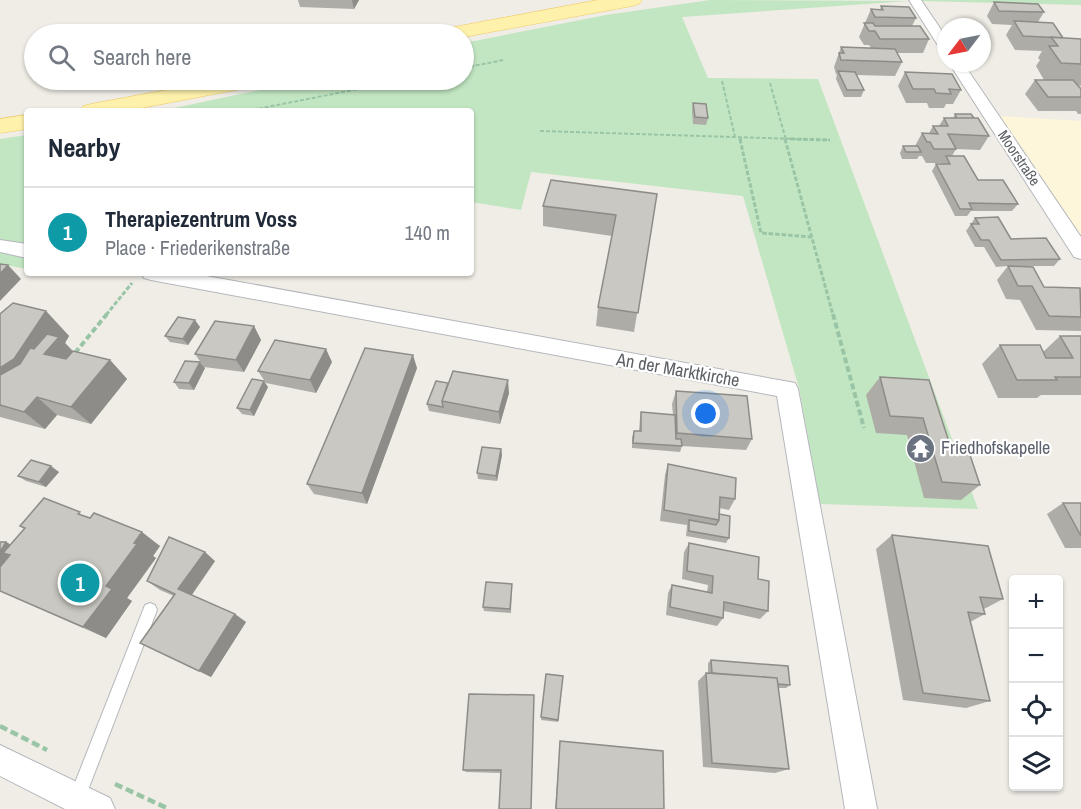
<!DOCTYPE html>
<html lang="en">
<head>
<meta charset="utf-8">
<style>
	body { margin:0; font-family:"Archivo Narrow",sans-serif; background:#f2f2f3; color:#1f2937 }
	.controls { position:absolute; right:18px; bottom:18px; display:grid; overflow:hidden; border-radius:6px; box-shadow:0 2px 4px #0004 }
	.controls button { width:54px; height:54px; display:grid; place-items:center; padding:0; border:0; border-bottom:2px solid #e0e1e3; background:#fff; color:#1f2937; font:30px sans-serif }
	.compass { position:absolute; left:937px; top:18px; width:54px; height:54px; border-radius:50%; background:#fff; box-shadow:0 2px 4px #0004; rotate:238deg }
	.you { position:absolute; left:706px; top:414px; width:21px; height:21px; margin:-15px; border:4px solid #fff; border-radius:50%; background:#1a73e8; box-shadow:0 0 0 9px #1a73e833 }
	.badge { display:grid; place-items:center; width:39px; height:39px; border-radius:50%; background:#0b8043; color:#fff; font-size:20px; font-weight:700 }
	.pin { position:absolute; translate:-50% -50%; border:3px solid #fff; box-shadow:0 2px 6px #0006 }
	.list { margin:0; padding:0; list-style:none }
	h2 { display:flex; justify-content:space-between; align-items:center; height:78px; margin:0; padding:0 24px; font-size:26px }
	h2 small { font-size:20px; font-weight:400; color:#747a83 }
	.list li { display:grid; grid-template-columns:39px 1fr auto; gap:18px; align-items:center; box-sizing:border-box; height:90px; padding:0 24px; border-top:2px solid #e0e1e3 }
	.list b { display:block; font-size:22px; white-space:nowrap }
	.list p { margin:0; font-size:20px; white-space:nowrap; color:#747a83 }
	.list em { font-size:20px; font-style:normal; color:#747a83 }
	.icon { flex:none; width:33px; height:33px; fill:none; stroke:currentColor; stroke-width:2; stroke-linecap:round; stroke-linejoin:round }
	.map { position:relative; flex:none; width:1081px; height:809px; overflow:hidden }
	.search { position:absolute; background:#fff; box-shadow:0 2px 4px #0004; left:24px; top:24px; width:450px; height:66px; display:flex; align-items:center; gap:15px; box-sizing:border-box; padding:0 21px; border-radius:33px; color:#747a83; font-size:22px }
	.panel { position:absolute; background:#fff; box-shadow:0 2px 4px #0004; left:24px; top:108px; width:450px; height:168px; border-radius:6px }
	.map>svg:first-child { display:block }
	.commercial { fill:#fef6db }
	.green { fill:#c2e6c2 }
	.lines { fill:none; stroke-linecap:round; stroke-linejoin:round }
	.service-casing { stroke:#b5b7bc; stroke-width:2 }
	.minor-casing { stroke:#b5b7bc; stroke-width:2 }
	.primary-casing { stroke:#f1c75c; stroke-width:1 }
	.path-far3 { stroke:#99c5a6; stroke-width:2; stroke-dasharray:4 2; stroke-linecap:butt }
	.path-far2 { stroke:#99c5a6; stroke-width:3; stroke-dasharray:4.5 2; stroke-linecap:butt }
	.path-far1 { stroke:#99c5a6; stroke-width:4; stroke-dasharray:6 3; stroke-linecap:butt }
	.path { stroke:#99c5a6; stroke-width:4.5; stroke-dasharray:8 4; stroke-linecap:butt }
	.service { fill:#fff; fill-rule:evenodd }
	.minor { fill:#fff; fill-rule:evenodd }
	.primary { fill:#fef1ab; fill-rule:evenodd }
	.wall { fill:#aeaca7 }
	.shaded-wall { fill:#8d8c88 }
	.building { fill:#cac8c2; stroke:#8d8c88; stroke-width:1.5 }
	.labels { text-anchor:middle; stroke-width:4.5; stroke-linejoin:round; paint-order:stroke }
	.far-street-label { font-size:15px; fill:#5d6165; stroke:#fff }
	.street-label { font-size:18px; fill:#5d6165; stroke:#fff }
	.worship-label { font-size:18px; fill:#5b616d; stroke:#fff; text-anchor:start }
</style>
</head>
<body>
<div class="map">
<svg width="1081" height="809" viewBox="0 0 1081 809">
	<rect width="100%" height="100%" fill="#efede5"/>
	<path class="commercial" d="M 1000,116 L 1081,121 L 1081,237 Z"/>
	<path class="green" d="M 710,0 L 909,1 L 682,17 L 708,78 L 818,79 L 978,509 L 820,504 L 799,388 L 743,196 L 531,172 L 521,210 L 471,202 L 471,111 L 160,111 L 307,80 L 464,80 L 464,43 L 606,15 Z
		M 921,0 L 1081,0 L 1081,5 L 922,1 Z
		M 27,135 L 27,269 L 0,264 L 0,139 Z"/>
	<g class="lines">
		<defs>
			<path id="service" d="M 150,603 L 155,605 L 157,610 L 85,798 L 83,804 L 77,806 L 71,804 L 69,798 L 145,605 Z"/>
			<path id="minor" d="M 909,0 L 921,0 L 946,37 L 946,51 L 941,50 Z
				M 949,63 L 963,63 L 1081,237 L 1081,259 L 1074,257 Z
				M 0,240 L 27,244 L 27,258 L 0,252 Z
				M 141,273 L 190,273 L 795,383 L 798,389 L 877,809 L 845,809 L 777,396 L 151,280 L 144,278 Z
				M 0,745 L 110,798 L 115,809 L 65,809 L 0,776 Z"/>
			<path id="primary" d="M 598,0 L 642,0 L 639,4 L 632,6 L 464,37 L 464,34 L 439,34 L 442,30 L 449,28 Z
				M 220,80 L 262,80 L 259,85 L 251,87 L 126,111 L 80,111 L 83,106 L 91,104 Z
				M 27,115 L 27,129 L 0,133 L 0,119 Z"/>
		</defs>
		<use href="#service" class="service-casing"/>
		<use href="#minor" class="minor-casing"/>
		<use href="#primary" class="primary-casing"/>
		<path class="path-far3" d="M 464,68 L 503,60
			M 722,81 L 735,137
			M 770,83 L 786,140
			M 247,111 L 404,80
			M 540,131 L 830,140
			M 740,137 L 741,140"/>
		<path class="path-far2" d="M 740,139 L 761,233 L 812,237
			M 785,139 L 833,315
			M 790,139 L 830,140
			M 106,315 L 132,283"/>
		<path class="path-far1" d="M 833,314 L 864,428
			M 75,353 L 107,314"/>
		<path class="path" d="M 0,726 L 47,750
			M 115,784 L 169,809"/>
		<use href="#service" class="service"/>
		<use href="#minor" class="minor"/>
		<use href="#primary" class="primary"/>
	</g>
	<path class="wall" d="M 298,0 L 359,0 L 354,9 L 300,7 Z
		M 994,2 L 1044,12 L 1038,22 L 1063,38 L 1081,39 L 1081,86 L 1078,85 L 1081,89 L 1081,114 L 1078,114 L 1076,111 L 1038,111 L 1025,94 L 1035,80 L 1044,80 L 1036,66 L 1040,60 L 1038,58 L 1042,51 L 1015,50 L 1006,35 L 1012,25 L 992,24 L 987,16 Z
		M 881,6 L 916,18 L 912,26 L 929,39 L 923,53 L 897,53 L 902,62 L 895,76 L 856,75 L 864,90 L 861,97 L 844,97 L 836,79 L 837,74 L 836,74 L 834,67 L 841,47 L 871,48 L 869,45 L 864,45 L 859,37 L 871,9 L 880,10 Z
		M 905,72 L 961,90 L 953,104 L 946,104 L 944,108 L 929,108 L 927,103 L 906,103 L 898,86 Z
		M 693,103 L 708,118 L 706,125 L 693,124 L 692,110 Z
		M 955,114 L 989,136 L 980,150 L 956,149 L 952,156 L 978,180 L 1018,204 L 1012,211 L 971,211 L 967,216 L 955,216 L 932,171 L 936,164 L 942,164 L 941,163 L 926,163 L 922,156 L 919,156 L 917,159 L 902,159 L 900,153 L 903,146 L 915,146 L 922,133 L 929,133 L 933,126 L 939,126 L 944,118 L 953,118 Z
		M 657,194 L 634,332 L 596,326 L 598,307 L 612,236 L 543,226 L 543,206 Z
		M 975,218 L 1011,239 L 1060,259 L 1054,266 L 1014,266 L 1044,287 L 1081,289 L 1081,331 L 1036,330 L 1020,300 L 1006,299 L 997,280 L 1008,266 L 996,267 L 984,247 L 975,247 L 966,231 Z
		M 46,311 L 69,336 L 65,343 L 73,351 L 110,360 L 127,379 L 91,424 L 57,415 L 45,429 L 0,417 L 0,314 Z
		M 254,326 L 261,340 L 244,372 L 204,367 L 195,354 Z
		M 200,327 L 188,345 L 170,342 L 165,336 Z
		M 1060,336 L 1081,336 L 1081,395 L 1041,395 L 1037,398 L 998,398 L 982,364 L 1000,345 L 1043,352 Z
		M 332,362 L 316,393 L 266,383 L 258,371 Z
		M 205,368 L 194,390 L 179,389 L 174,382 Z
		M 417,368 L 367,504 L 314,494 L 307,484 Z
		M 880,377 L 950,445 L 980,485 L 961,500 L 924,498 L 907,435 L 876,433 L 866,395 Z
		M 436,381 L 509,393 L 500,424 L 429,411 L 427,404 Z
		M 268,387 L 254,416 L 242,414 L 237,408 Z
		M 676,391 L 752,439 L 746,450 L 682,446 L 680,452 L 632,448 L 632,437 L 634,431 L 639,431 L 640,418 L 641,412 L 673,415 L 672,404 Z
		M 501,449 L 502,455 L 497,481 L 478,479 L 477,473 Z
		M 668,464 L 735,499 L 729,510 L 719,508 L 719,514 L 729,538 L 726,543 L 686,536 L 687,525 L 660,521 L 665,475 Z
		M 59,472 L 46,487 L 26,481 L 18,476 Z
		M 1063,503 L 1081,503 L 1081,548 L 1065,548 L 1047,514 Z
		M 89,518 L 160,546 L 153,556 L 156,558 L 127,598 L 132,601 L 106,638 L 0,591 L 6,542 L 11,545 L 24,529 L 20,526 Z
		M 892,535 L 1003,599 L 984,609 L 985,614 L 970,622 L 990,701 L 966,708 L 903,700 L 876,549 Z
		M 689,543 L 758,579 L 768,611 L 760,619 L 724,611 L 723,618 L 717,626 L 666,615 L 668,593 L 672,585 L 707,592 L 708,585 L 682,579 L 684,552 Z
		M 215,561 L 192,595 L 246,622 L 211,677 L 140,643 L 174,596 L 160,590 L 147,581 Z
		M 512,584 L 511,613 L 484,611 L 483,607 Z
		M 711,660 L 790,685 L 786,688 L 778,688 L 789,769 L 775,773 L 703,767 L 698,681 L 706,673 L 708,673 L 708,663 Z
		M 546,674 L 563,676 L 558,722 L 541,720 Z
		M 534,695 L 500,773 L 466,772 L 463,770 Z
		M 560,741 L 664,809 L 555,809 Z"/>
	<path class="shaded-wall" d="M 352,0 L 359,0 L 354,9 Z
		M 8,265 L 21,279 L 0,301 L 0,274 Z
		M 46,311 L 69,336 L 65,343 L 77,356 L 0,381 L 0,368 Z
		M 195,320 L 200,327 L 188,345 L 183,339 Z
		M 254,326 L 261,340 L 244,372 L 236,360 Z
		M 326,349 L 332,362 L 316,393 L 310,380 Z
		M 413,355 L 417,368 L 367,504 L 362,493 Z
		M 110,360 L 127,379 L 91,424 L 71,407 Z
		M 200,362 L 205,368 L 194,390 L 189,383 Z
		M 508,380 L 509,393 L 500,424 L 499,412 Z
		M 264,381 L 268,387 L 254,416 L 250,410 Z
		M 37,397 L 57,415 L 45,429 L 24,412 Z
		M 501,449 L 502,455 L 497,481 L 496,476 Z
		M 51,466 L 59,472 L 46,487 L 39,482 Z
		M 142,532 L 160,546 L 153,556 L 156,558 L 127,598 L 132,601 L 106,638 L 83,627 L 106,586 Z
		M 6,542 L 15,547 L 3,553 L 9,556 L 0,572 L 0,552 Z
		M 205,552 L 215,561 L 190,597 L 178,589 Z
		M 235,614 L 246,622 L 211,677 L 199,671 Z"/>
	<path class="building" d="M 994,2 L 1038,4 L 1044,12 L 999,11 Z
		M 881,6 L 909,7 L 916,18 L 875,17 L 871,9 L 883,10 Z
		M 1014,21 L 1053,23 L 1063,38 L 1023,36 Z
		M 864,23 L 873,23 L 875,26 L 920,26 L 929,39 L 880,39 L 875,31 L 869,31 Z
		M 1051,37 L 1081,39 L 1081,64 L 1061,63 L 1049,46 L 1058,46 Z
		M 841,47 L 895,49 L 902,62 L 841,60 L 839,53 L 844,53 Z
		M 838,71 L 855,72 L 864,90 L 847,90 Z
		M 905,72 L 952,74 L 961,90 L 949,89 L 951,94 L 936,93 L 934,89 L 913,89 Z
		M 1035,80 L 1073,80 L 1081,89 L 1081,97 L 1048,97 Z
		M 693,103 L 706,104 L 708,118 L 695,117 Z
		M 955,114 L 971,114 L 974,118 L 957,118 Z
		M 944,118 L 978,118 L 989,136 L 948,134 L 956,149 L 934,149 L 930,142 L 927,142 L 922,133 L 938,134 L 933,126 L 948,126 Z
		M 903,146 L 918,146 L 921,152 L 906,152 Z
		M 946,156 L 964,156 L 978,180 L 1003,180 L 1018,204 L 969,203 L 972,209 L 960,209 L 936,164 L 950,164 Z
		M 551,180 L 657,194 L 638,313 L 598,307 L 616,215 L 543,206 Z
		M 998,217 L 1011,239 L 1046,238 L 1060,259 L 1001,260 L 989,240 L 981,240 L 971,224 L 979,224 L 975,218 Z
		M 0,264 L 8,265 L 0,274 Z
		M 1008,266 L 1033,267 L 1044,287 L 1080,288 L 1081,317 L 1049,316 L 1032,286 L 1018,286 Z
		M 13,303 L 46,311 L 14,359 L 0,368 L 0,314 Z
		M 178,317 L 195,320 L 183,339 L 165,336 Z
		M 215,321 L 254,326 L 236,360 L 195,354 Z
		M 47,334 L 59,337 L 44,354 L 66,359 L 73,351 L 110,360 L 71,407 L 37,397 L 24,412 L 0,405 L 0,375 L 20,364 L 30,348 L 34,349 Z
		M 1060,336 L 1081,336 L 1081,377 L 1055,377 L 1057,380 L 1017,380 L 1000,345 L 1040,345 L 1046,358 L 1073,358 Z
		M 275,340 L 326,349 L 310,380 L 258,371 Z
		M 365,348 L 413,355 L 362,493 L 307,484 Z
		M 185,361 L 200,362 L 189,383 L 174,382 Z
		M 453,371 L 508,380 L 499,412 L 442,401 Z
		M 880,377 L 929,380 L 950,445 L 967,446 L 980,485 L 942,482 L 923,418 L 890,416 Z
		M 252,379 L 264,381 L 250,410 L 237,408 Z
		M 436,381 L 448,383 L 442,401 L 443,407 L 427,404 Z
		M 676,391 L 747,396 L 752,439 L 677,433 Z
		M 641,412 L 675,415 L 676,439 L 681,439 L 682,446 L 633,443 L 634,431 L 641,431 Z
		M 482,447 L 501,449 L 496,476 L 477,473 Z
		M 31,460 L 51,466 L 39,482 L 18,476 Z
		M 668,464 L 736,478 L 735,499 L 720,497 L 719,520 L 664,510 Z
		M 44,498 L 80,512 L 78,514 L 90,518 L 94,513 L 142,532 L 134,543 L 137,544 L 106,586 L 112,589 L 83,627 L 0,591 L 0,567 L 10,555 L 3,553 L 25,528 L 20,526 Z
		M 1063,503 L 1081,503 L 1081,536 Z
		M 719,514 L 730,516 L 729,538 L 689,531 L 689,520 L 716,525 L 719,520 Z
		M 892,535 L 988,546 L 1003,599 L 980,597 L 985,614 L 968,612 L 990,701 L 923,693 Z
		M 169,537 L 205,552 L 178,589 L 235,614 L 199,671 L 140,643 L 175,594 L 147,581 Z
		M 0,542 L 6,542 L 0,552 Z
		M 689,543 L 759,557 L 758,579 L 769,581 L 768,611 L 724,602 L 723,618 L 670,607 L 672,585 L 712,593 L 713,576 L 687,571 Z
		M 486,582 L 512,584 L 510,609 L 483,607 Z
		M 711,660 L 788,666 L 790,685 L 778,684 L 777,678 L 712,673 Z
		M 706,673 L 777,678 L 789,769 L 712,763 Z
		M 546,674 L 563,676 L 558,720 L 541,717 Z
		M 469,694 L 534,695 L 531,809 L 499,809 L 501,770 L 463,770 Z
		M 560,741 L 663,751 L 664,809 L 556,809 Z"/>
	<defs>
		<symbol id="temple-disc" viewBox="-11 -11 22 22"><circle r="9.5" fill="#6b7280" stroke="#fff"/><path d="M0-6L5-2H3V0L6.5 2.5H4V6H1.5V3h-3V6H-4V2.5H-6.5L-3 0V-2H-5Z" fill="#fff"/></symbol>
	</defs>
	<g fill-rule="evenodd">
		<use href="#temple-disc" x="904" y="432" width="33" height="33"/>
	</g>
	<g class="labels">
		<g class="far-street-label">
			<text transform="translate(1019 158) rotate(56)" y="5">Moorstraße</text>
		</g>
		<g class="street-label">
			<text transform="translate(678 370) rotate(10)" y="6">An der Marktkirche</text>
		</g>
		<g class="worship-label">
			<text x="941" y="454">Friedhofskapelle</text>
		</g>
	</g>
</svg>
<div class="controls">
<button>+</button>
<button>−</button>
<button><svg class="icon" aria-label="locate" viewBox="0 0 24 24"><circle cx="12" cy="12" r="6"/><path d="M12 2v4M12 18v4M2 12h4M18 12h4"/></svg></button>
<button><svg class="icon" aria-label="layers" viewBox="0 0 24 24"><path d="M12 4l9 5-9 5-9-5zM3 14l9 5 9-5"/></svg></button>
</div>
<svg class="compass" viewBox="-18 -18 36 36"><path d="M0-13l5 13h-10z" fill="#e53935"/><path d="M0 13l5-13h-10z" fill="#747a83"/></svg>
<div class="you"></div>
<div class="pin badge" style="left:80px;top:583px;background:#0f9aa8">1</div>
<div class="search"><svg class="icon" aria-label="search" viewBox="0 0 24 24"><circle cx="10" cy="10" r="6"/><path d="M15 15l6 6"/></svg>Search here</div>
<section class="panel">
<h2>Nearby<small></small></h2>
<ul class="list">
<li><span class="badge" style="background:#0f9aa8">1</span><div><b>Therapiezentrum Voss</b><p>Place · Friederikenstraße</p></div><em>140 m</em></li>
</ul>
</section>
</div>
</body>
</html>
